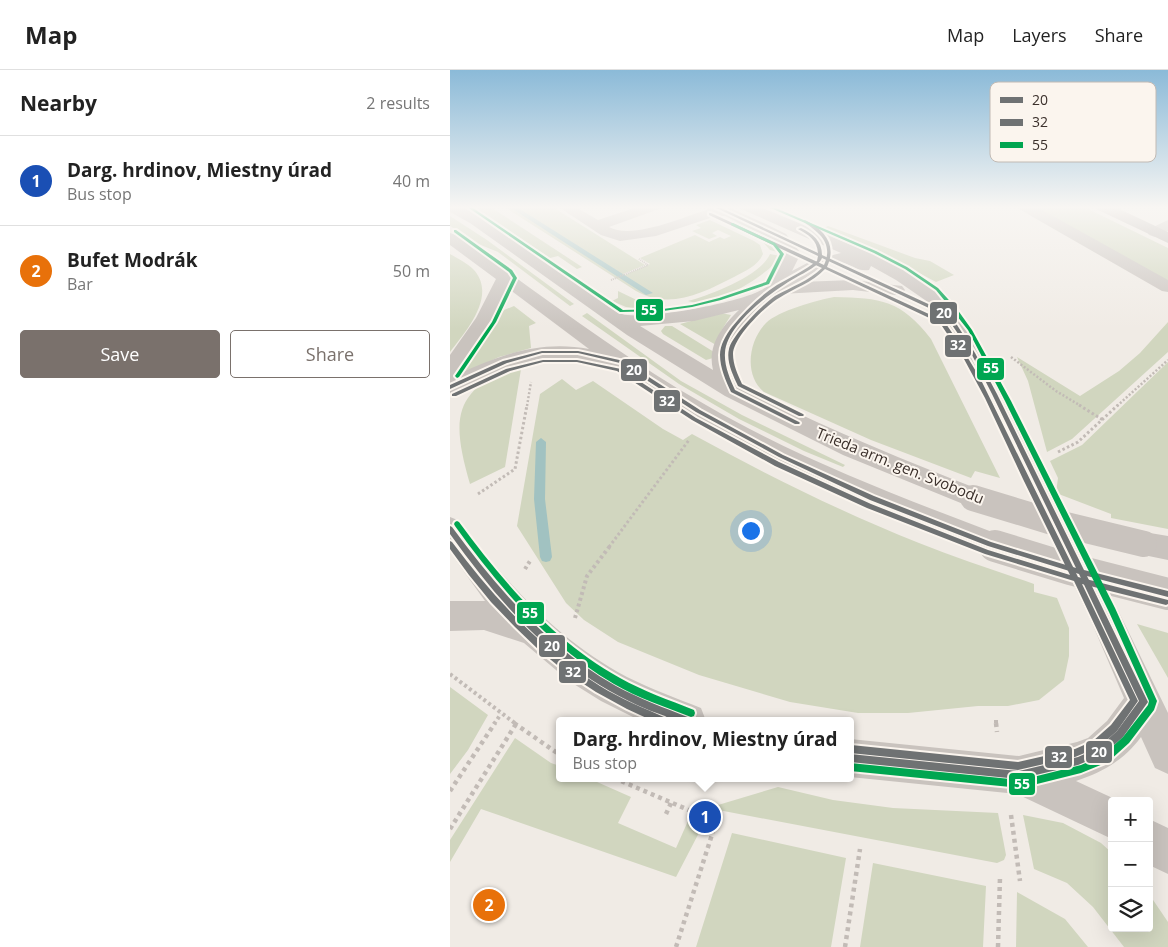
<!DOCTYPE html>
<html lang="en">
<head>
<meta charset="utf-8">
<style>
	body { margin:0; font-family:"Open Sans",sans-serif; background:#f6f6f6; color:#222 }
	.controls { position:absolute; right:15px; bottom:15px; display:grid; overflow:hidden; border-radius:5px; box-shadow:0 5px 20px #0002 }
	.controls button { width:45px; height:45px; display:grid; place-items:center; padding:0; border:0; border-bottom:1px solid #e0e0e0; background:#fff; color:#222; font:25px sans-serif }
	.you { position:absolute; left:300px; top:460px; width:18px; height:18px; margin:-12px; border:4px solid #fff; border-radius:50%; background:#1a73e8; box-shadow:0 0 0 8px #1a73e833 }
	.badge { display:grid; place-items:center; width:32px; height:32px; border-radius:50%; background:#7a716c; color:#fff; font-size:16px; font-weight:700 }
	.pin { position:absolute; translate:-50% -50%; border:2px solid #fff; box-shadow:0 1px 5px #0006 }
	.popup { position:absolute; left:106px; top:647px; width:298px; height:65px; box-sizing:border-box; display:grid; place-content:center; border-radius:5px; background:#fff; filter:drop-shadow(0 1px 4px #0005); font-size:16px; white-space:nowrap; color:#767676 }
	.popup b { font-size:19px; color:#222 }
	.popup::after { content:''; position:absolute; left:50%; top:100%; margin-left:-10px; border:10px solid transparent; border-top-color:#fff }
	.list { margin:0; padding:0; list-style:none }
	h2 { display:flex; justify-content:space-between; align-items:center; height:65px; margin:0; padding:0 20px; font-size:21px }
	h2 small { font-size:16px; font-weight:400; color:#767676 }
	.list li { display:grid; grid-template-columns:32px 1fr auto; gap:15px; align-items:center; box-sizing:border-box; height:90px; padding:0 20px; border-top:1px solid #e0e0e0 }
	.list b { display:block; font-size:19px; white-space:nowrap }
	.list p { margin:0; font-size:16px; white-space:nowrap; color:#767676 }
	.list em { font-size:16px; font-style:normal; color:#767676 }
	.actions { display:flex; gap:10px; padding:15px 20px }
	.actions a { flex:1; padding:11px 0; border:1px solid #7a716c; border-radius:5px; text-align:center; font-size:18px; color:#7a716c }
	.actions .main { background:#7a716c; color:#fff }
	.icon { flex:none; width:28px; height:28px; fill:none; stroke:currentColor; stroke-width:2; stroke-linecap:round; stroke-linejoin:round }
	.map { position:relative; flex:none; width:718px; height:877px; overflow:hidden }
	header { display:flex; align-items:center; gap:30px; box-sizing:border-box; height:70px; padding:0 25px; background:#fff; border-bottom:1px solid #e0e0e0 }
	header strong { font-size:24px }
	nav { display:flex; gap:28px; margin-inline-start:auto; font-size:18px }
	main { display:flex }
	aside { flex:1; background:#fff }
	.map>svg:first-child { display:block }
	.green { fill:#d1d6bf }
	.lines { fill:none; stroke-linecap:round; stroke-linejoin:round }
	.stream { fill:#a1c2c1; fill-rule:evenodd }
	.path-far4 { stroke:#c2bbb6; stroke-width:2; stroke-dasharray:1 1; stroke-linecap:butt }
	.path-far3 { stroke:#c2bbb6; stroke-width:2.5; stroke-dasharray:2 2; stroke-linecap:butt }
	.path-far2 { stroke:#c2bbb6; stroke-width:3; stroke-dasharray:2.5 2.5; stroke-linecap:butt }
	.path-far1 { stroke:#c2bbb6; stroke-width:4; stroke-dasharray:3 3; stroke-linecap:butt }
	.path { stroke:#c2bbb6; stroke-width:4.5; stroke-dasharray:4 4; stroke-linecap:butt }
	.minor { fill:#c9c3be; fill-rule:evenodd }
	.major { fill:#b8b1ad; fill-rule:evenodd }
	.minor-bridge-far1 { stroke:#c9c3be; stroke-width:26 }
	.minor-bridge { stroke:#c9c3be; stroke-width:32 }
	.bus-1-casing { stroke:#fbf5ee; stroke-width:4 }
	.bus-2-casing { stroke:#fbf5ee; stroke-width:4 }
	.bus-3-casing { stroke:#fbf5ee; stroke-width:4 }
	.bus-1 { fill:#6f7273; fill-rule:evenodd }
	.bus-2 { fill:#6f7273; fill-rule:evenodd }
	.bus-3 { fill:#00a651; fill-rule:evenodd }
	.labels { text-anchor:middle; stroke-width:4; stroke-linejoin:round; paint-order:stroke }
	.street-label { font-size:15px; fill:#3b302b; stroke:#fbf5ee }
	.key { fill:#fbf5ee; stroke:#c1bab4; stroke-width:1 }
	.key-label { font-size:14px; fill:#3b302b }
	.line-badge { stroke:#fbf5ee; stroke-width:2 }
	.badge-label { font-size:14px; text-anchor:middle; font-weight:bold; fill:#fff }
</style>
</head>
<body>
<header>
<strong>Map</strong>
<nav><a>Map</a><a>Layers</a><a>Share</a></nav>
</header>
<main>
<aside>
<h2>Nearby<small>2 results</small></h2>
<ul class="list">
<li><span class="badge" style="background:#1a4fb4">1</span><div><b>Darg. hrdinov, Miestny úrad</b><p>Bus stop</p></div><em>40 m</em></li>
<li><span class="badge" style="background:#e8710a">2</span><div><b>Bufet Modrák</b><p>Bar</p></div><em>50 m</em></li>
</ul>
<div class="actions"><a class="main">Save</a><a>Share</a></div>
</aside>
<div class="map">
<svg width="718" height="877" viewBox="0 0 718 877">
	<rect width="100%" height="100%" fill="#f0ebe5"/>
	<path class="green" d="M 20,136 L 39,136 L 132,197 L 127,199 L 108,186 L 100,188 L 54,157 Z
		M 53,136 L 101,136 L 195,195 L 173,204 L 175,205 L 200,194 L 190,188 L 245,165 L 259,172 L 270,167 L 274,169 L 281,166 L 268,160 L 262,163 L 267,166 L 259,169 L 242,161 L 251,158 L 246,155 L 260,150 L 304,171 L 310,175 L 313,184 C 308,196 295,201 284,207 C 253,223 219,240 186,221 Z
		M 581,136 L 632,136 L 718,178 L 718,213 Z
		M 0,146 L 37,170 L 124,234 L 120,236 L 48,182 L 26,173 L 0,156 Z
		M 270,149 C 288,149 327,164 331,183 L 320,180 L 311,170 Z
		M 378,156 L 465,188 L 480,191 L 504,205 L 486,212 L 456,196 L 367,161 Z
		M 0,184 C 7,188 17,193 23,199 C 48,225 16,261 0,282 Z
		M 320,184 L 330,186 C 323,202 271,232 254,234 C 249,234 243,232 238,231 C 260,225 311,206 320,184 Z
		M 168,221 L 197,235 L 202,241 L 176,237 L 162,231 L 168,228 Z
		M 384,227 C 431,228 451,230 481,269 L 550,408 L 525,401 L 521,408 L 421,370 L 314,322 C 294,306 298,271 316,253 C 328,241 367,230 384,227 Z
		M 64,236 L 86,253 L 79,256 L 81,278 L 49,287 L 8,306 L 54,240 Z
		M 137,243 L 231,311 L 292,345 L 395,395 L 393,397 L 354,381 L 289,349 L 229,314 L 132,246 Z
		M 271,243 L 281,245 L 270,263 L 266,275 L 230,254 Z
		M 718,252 L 718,282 L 622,369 L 597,382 L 578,311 L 567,287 L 630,326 L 669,301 L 690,283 Z
		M 215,256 L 222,256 L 264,282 L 263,288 L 256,290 L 213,264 L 211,261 Z
		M 718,292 L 718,459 L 661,448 L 661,444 L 606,423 L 608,408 L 600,391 L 632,375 Z
		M 72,293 L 55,397 L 20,414 C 0,345 4,319 72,293 Z
		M 112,309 L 126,320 L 143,311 L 213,359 L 233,370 L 242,364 C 315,404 391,442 469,473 C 507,488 546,501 584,514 L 584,522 L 607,528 L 619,558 L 619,586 L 614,610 L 589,630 L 558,636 L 528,636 L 458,643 L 408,643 L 340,632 L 249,605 L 168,572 L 134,550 L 116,533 L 67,456 L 90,324 Z
		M 687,554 L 718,563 L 718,608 Z
		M 0,617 L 38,645 L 18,680 L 0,704 Z
		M 65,668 L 101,693 L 110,696 L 110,708 L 138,708 L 181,727 L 168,753 L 226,778 L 238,751 L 252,757 L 226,807 L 31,739 L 0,792 L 0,770 Z
		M 328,717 L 383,730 L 443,738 L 548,743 L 556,785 L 554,790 L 547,793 L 258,738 Z
		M 573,745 L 613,753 L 651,773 L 662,783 L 662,858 L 699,858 L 699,824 L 718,852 L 718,877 L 674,877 L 643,837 L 617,813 L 584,799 Z
		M 282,763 L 396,788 L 381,877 L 246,877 Z
		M 423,793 L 536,816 L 533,877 L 410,877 Z
		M 567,822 L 615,849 L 638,877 L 566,877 Z"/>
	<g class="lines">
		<path class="stream" d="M 58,136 L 65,136 L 203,223 L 196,225 Z
			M 91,368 L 96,372 L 95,429 L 102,487 L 100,491 L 96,492 L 92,491 L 90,487 L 84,429 L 86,372 Z"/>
		<path class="path-far4" d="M 161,210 L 198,195 L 189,189"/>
		<path class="path-far3" d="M 561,287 L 606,321 L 631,336
			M 77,336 L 81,312
			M 667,336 L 718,290"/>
		<path class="path-far2" d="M 629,335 L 653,350
			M 608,382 L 628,372 L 668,335
			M 28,424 L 65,399 L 77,335
			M 159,477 L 239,370"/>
		<path class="path-far1" d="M 75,499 L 80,491
			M 125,548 L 137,506 L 160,476
			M 0,604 L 66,654
			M 546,650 L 546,654
			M 44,654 L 51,644"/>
		<path class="path" d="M 64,653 L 110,685
			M 546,653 L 547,662
			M 164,708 L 255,747
			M 0,721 L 45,653
			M 216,744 L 221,733
			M 561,745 L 570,811
			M 0,759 L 66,654
			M 226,877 L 267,749
			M 395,877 L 410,779
			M 548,877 L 550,807"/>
		<path class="minor" d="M 0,136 L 11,136 L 30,147 C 66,171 102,196 137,221 C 147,227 162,241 172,244 C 193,251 304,231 317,216 C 324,208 331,192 333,181 L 324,170 L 275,146 L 266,146 L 206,166 L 170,171 L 151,165 L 107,136 L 124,136 L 148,150 L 190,136 L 211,136 L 209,139 L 159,157 C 182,170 234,147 259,139 L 257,136 L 276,136 L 318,155 L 336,164 L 349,181 L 348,189 L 342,201 L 363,190 L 391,183 L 291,139 L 289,136 L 308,136 L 428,186 L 458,202 L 487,222 L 519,260 L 562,335 L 665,534 L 718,643 L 718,704 L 705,698 L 691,667 C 674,690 653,702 626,711 L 669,731 L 662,731 L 662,769 L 567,724 L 400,707 L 400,669 L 569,686 L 627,672 L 638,668 L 657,651 L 674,628 L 641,551 L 538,335 L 502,265 L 475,230 L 446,210 L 421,196 L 419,200 C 408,202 403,195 393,193 C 378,190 361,205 350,212 L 403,210 L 452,216 L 455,220 L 452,224 L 446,225 L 403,220 L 331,224 C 321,229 315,236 307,243 C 282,267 276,284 292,316 C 370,356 451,389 533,421 L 537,428 L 533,435 L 523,438 L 393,385 L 275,326 L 177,265 L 20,153 L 0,142 ZM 289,240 C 272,256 257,276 263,300 L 190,256 L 244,251 Z
			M 567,136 L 585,136 L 718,210 L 718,222 L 712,221 L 569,139 Z
			M 718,150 L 718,161 L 705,167 L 699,165 L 697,162 L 699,159 Z
			M 0,163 L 6,165 C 88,222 168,285 256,335 C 349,389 450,427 550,465 L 555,474 L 550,483 L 540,486 L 530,483 L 419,436 L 310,385 L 240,347 L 164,296 L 117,288 L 88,289 L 57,299 L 0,324 L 0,308 L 3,307 L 0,308 L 0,285 L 26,248 L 46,209 L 0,175 ZM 59,219 L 139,279 C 92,270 51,284 9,304 L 46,248 Z
			M 0,447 L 10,451 C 56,513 107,570 177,607 C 201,619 226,628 251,638 L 256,651 L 191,651 L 151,631 L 119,611 L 74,573 L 34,560 L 0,561 L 0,531 L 35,531 L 0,482 Z
			M 694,462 L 718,466 L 718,490 L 684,483 L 679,474 L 684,465 Z
			M 699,749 L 718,758 L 718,804 L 699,795 Z"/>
		<path class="major" d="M 644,136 L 663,136 L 718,162 L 718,173 L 646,139 Z"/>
		<path class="minor-bridge-far1" d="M 523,428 L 599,451 L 694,474
			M 540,474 L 549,477"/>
		<path class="minor-bridge" d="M 545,476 L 620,499 L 718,524"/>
		<defs>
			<path id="bus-1" d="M 262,136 L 267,136 L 368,183 C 367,170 359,165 348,159 L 351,158 C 363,164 372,171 372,185 L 500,244 L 525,283 L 547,324 L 634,500 L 718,521 L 718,527 L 637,506 L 698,632 L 673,667 L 654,684 L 628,695 L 569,709 L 400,692 L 400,684 L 569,701 L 628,687 L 648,678 L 667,661 L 689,631 L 629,504 L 538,476 L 420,430 L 329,387 L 246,342 L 170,293 L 128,283 L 92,283 L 57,293 L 0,319 L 0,315 L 53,291 L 92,281 L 128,281 L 174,291 L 250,340 L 333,385 L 424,426 L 541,472 L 626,498 L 542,324 L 521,283 L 496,246 L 372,188 C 369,196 352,204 345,208 C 322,221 276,255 275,283 C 274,295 280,309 285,320 L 349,352 L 350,353 L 349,354 L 345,354 L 281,322 C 276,311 270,298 270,285 C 270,275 276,265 282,257 C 295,241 310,226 327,215 C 341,207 355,200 367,191 L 368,186 Z
				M 0,456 L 2,457 C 49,520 97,577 166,616 C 190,629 215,638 240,648 L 241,651 C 236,651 230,652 226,651 C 222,650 218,648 215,646 C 206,643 196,639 187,635 C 106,598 51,535 0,464 Z"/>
			<path id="bus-2" d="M 259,143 L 261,143 L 374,195 C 384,173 369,162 352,151 L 355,150 C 375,160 387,175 377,197 L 494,251 L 507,270 L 530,308 L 628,507 L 718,530 L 718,534 L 716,535 L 632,514 L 688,631 L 667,661 L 649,677 L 625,687 L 568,700 L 400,683 L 400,675 L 401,675 L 568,692 L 625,679 L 643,671 L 661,655 L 680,630 L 624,511 L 535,484 L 417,438 L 325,396 L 242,350 L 167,301 L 127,292 L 93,292 L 60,301 L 6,326 L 2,326 L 2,324 L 56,299 L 93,290 L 127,290 L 171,299 L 246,348 L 329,392 L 421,434 L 538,480 L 620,505 L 573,409 L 535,328 L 514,289 L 490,253 L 375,199 C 362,213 344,218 329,228 C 315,236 283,268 283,284 C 283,295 288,305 292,314 L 353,344 L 354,345 L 353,346 L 349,346 L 288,316 C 283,305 276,291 279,279 C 282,265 313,234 325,226 C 341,217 359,211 372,198 L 259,145 Z
				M 0,471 L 2,472 C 45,529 89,577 150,616 C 171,629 194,638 216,648 L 217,651 L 203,651 L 177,639 L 146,622 L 117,603 L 90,581 L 65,557 L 41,532 L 19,505 L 0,479 Z"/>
			<path id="bus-3" d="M 16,136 L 20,136 L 173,240 L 213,239 L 242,235 L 269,228 L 316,212 L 330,184 L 323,175 L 281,155 L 281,153 L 283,153 L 325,173 L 334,184 L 319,214 L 271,230 L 242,237 L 213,241 L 170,242 Z
				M 316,136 L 321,136 L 426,181 L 457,197 L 488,218 L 507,239 L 522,260 L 561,331 L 665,538 L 707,631 L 704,640 L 679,673 L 658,692 L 631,703 L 571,718 L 400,701 L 400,693 L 571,710 L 631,695 L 652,686 L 673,667 L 698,635 L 699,631 L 659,542 L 555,331 L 518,260 L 503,241 L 486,220 L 455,199 L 424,183 Z
				M 4,160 L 6,160 L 62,200 L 67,208 L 46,252 L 9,307 L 7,308 L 5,306 L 42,252 L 63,208 L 59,202 L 4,162 Z
				M 7,451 L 9,452 C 54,513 103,571 170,608 C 193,621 219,630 244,640 L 245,643 L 244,646 L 241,647 C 215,637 188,628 164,614 C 98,575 49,517 5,456 L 4,454 L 5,452 Z"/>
		</defs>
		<use href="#bus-1" class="bus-1-casing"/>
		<use href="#bus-2" class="bus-2-casing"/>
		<use href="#bus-3" class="bus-3-casing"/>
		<use href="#bus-1" class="bus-1"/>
		<use href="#bus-2" class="bus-2"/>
		<use href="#bus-3" class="bus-3"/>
	</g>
	<linearGradient id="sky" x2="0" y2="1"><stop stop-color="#8bbad8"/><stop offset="0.53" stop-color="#f8f6f3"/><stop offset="1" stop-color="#f8f6f3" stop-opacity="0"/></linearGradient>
	<rect width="718" height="259" fill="url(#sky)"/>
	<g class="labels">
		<g class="street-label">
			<text transform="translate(450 396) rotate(22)" y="5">Trieda arm. gen. Svobodu</text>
		</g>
	</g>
	<rect x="540" y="12" width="166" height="80" rx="8" class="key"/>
	<rect x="550" y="27" width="23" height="6" fill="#6f7273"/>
	<rect x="550" y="49" width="23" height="7" fill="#6f7273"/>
	<rect x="550" y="72" width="23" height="6" fill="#00a651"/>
	<g class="key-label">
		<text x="582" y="35">20</text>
		<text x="582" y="57">32</text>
		<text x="582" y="80">55</text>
	</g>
	<g class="line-badge">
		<rect x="185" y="228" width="29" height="24" rx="5" fill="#00a651"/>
		<rect x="479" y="231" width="29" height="24" rx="5" fill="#6f7273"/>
		<rect x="494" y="264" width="28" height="24" rx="5" fill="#6f7273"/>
		<rect x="526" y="287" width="29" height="24" rx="5" fill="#00a651"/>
		<rect x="170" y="288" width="28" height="24" rx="5" fill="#6f7273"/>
		<rect x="203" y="319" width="28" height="24" rx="5" fill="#6f7273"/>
		<rect x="66" y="531" width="29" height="24" rx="5" fill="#00a651"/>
		<rect x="88" y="564" width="28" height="24" rx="5" fill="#6f7273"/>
		<rect x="108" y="590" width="29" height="24" rx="5" fill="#6f7273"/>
		<rect x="635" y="670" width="28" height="24" rx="5" fill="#6f7273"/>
		<rect x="594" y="675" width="29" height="24" rx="5" fill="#6f7273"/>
		<rect x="558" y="702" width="28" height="24" rx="5" fill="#00a651"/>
	</g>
	<g class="badge-label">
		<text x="199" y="245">55</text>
		<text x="494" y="248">20</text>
		<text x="508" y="280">32</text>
		<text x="541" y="303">55</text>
		<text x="184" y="305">20</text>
		<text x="217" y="336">32</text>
		<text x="80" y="548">55</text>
		<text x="102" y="581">20</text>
		<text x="123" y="607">32</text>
		<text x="649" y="687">20</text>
		<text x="609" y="692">32</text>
		<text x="572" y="719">55</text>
	</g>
</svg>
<div class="controls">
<button>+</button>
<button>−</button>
<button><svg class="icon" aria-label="layers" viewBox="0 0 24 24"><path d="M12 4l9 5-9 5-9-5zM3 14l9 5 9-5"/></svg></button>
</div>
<div class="you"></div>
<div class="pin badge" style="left:255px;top:747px;background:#1a4fb4">1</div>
<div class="popup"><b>Darg. hrdinov, Miestny úrad</b>Bus stop</div>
<div class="pin badge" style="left:39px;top:835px;background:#e8710a">2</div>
</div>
</main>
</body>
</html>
